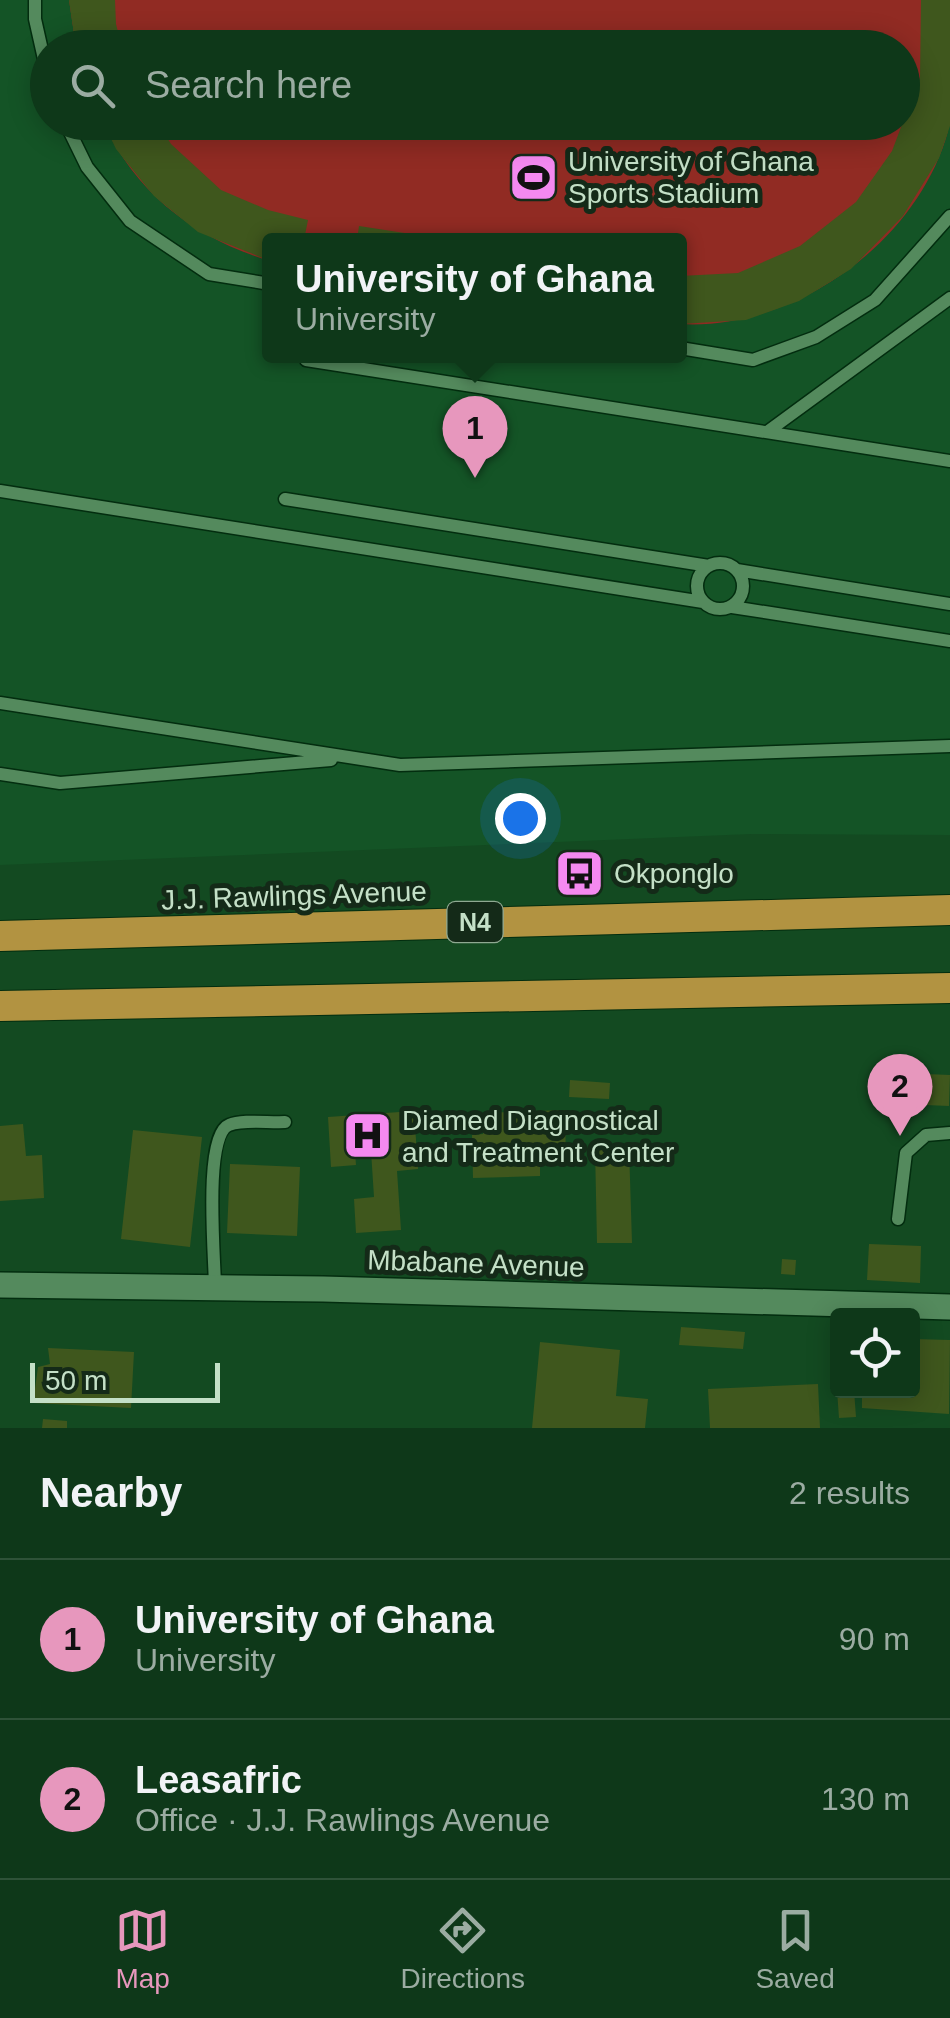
<!DOCTYPE html>
<html lang="en">
<head>
<meta charset="utf-8">
<style>
	body { margin:0; font-family:Arial,sans-serif; background:#1c4326; color:#f1f3f6 }
	.controls { position:absolute; right:30px; bottom:30px; display:grid; overflow:hidden; border-radius:10px; box-shadow:0 5px 25px #0003 }
	.controls button { width:90px; height:90px; display:grid; place-items:center; padding:0; border:0; border-bottom:2px solid #2e5238; background:#0e3819; color:#f1f3f6; font:50px sans-serif }
	.scale { position:absolute; left:30px; bottom:25px; width:190px; box-sizing:border-box; padding-left:10px; border:5px solid #c4e0c7; border-top:0; font-size:28px; line-height:35px; white-space:nowrap; color:#c4e0c7; -webkit-text-stroke:8px #142a18; paint-order:stroke }
	.you { position:absolute; left:520px; top:818px; width:35px; height:35px; margin:-25px; border:8px solid #fff; border-radius:50%; background:#1a73e8; box-shadow:0 0 0 15px #1a73e833 }
	.badge { display:grid; place-items:center; width:65px; height:65px; border-radius:50%; background:#e797bd; color:#111; font-size:32px; font-weight:700 }
	.pin { position:absolute; translate:-50% -82px; filter:drop-shadow(0 2px 5px #0008) }
	.pin::after { content:''; position:absolute; top:52px; width:35px; height:30px; background:inherit; clip-path:polygon(0 0,100% 0,50% 100%) }
	.popup { position:absolute; left:262px; top:233px; width:425px; height:130px; box-sizing:border-box; display:grid; place-content:center; border-radius:10px; background:#0e3819; filter:drop-shadow(0 2px 8px #0005); font-size:32px; white-space:nowrap; color:#9baca2 }
	.popup b { font-size:38px; color:#f1f3f6 }
	.popup::after { content:''; position:absolute; left:50%; top:100%; margin-left:-20px; border:20px solid transparent; border-top-color:#0e3819 }
	.list { margin:0; padding:0; list-style:none }
	h2 { display:flex; justify-content:space-between; align-items:center; height:130px; margin:0; padding:0 40px; font-size:42px }
	h2 small { font-size:32px; font-weight:400; color:#9baca2 }
	.list li { display:grid; grid-template-columns:65px 1fr auto; gap:30px; align-items:center; box-sizing:border-box; height:160px; padding:0 40px; border-top:2px solid #2e5238 }
	.list b { display:block; font-size:38px; white-space:nowrap }
	.list p { margin:0; font-size:32px; white-space:nowrap; color:#9baca2 }
	.list em { font-size:32px; font-style:normal; color:#9baca2 }
	.icon { flex:none; width:55px; height:55px; fill:none; stroke:currentColor; stroke-width:2; stroke-linecap:round; stroke-linejoin:round }
	.map { position:relative; flex:none; width:950px; height:1428px; overflow:hidden }
	.search { position:absolute; background:#0e3819; box-shadow:0 5px 25px #0003; left:30px; right:30px; top:30px; height:110px; display:flex; align-items:center; gap:25px; box-sizing:border-box; padding:0 35px; border-radius:55px; color:#9baca2; font-size:38px }
	.sheet { height:450px; background:#0e3819 }
	nav { display:flex; justify-content:space-around; align-items:center; box-sizing:border-box; height:140px; border-top:2px solid #2e5238; background:#0e3819; font-size:28px; color:#9baca2 }
	nav a { display:grid; justify-items:center; gap:5px }
	nav .on { color:#e797bd }
	.map>svg:first-child { display:block }
	.built { fill:#145426; fill-rule:evenodd }
	.pitch { fill:#912b23 }
	.building { fill:#3f571d }
	.lines { fill:none; stroke-linecap:round; stroke-linejoin:round }
	.lane-casing { stroke:#032d0f; stroke-width:15 }
	.street-casing { stroke:#032d0f; stroke-width:28 }
	.highway-casing { stroke:#032d0f; stroke-width:32 }
	.lane { stroke:#548a5d; stroke-width:12 }
	.street { stroke:#548a5d; stroke-width:25 }
	.highway { stroke:#b29341; stroke-width:30 }
	.labels { text-anchor:middle; stroke-width:10; stroke-linejoin:round; paint-order:stroke }
	.shield { fill:#142a18; stroke:#8fa992; stroke-width:2.5 }
	.shield-label { font-size:25px; font-weight:bold; fill:#c4e0c7 }
	.poi-label { font-size:28px; fill:#c4e0c7; stroke:#142a18; text-anchor:start }
	.street-label { font-size:28px; fill:#c4e0c7; stroke:#142a18 }
</style>
</head>
<body>
<div class="map">
<svg width="950" height="1428" viewBox="0 0 950 1428">
	<rect width="100%" height="100%" fill="#134a21"/>
	<path class="built" d="M 0,0 L 950,0 L 950,835 L 751,834 L 0,865 ZM 48,48 L 902,48 L 902,122 L 48,122 ZM 270,240 L 680,240 L 680,356 L 270,356 Z"/>
	<path class="pitch" d="M 69,0 L 950,0 C 950,33 950,103 948,131 C 918,242 794,331 680,324 L 680,240 L 270,240 L 270,261 C 194,238 138,195 103,123 L 902,122 L 902,48 L 76,47 Z"/>
	<path class="building" d="M 69,0 L 115,0 L 116,24 L 122,48 L 76,48 Z
		M 921,0 L 950,0 L 950,126 L 939,158 L 903,216 L 851,269 L 799,301 L 746,320 L 680,324 L 680,276 L 738,273 L 800,246 L 856,202 L 892,151 L 920,77 Z
		M 103,122 L 157,122 L 171,144 L 221,190 L 268,210 L 308,220 L 304,240 L 270,240 L 270,261 L 198,232 L 154,196 L 116,149 Z
		M 359,226 L 437,238 L 437,240 L 357,240 Z
		M 879,1072 L 950,1075 L 949,1106 L 878,1103 Z
		M 570,1080 L 610,1083 L 609,1099 L 569,1097 Z
		M 565,1110 L 566,1164 L 540,1164 L 540,1176 L 473,1178 L 472,1135 L 483,1134 L 482,1113 Z
		M 414,1111 L 418,1169 L 397,1171 L 401,1230 L 356,1233 L 354,1199 L 374,1197 L 371,1151 L 355,1152 L 356,1165 L 331,1167 L 328,1117 Z
		M 23,1124 L 26,1156 L 42,1155 L 44,1198 L 0,1201 L 0,1126 Z
		M 133,1130 L 202,1137 L 190,1247 L 121,1239 Z
		M 629,1147 L 632,1243 L 597,1243 L 595,1148 Z
		M 230,1164 L 300,1167 L 297,1236 L 227,1233 Z
		M 869,1244 L 921,1246 L 920,1283 L 867,1280 Z
		M 782,1259 L 796,1260 L 795,1275 L 781,1274 Z
		M 681,1327 L 745,1332 L 743,1349 L 679,1345 Z
		M 912,1339 L 950,1340 L 949,1414 L 862,1408 L 862,1390 L 912,1390 Z
		M 540,1342 L 620,1350 L 616,1396 L 648,1399 L 645,1428 L 532,1428 Z
		M 48,1348 L 134,1352 L 131,1408 L 33,1403 L 38,1367 L 50,1364 Z
		M 818,1384 L 820,1428 L 710,1428 L 708,1389 Z
		M 837,1390 L 854,1390 L 856,1417 L 839,1418 Z
		M 43,1419 L 67,1421 L 67,1428 L 42,1428 Z"/>
	<g class="lines">
		<defs>
			<path id="lane" d="M 35,0 L 35,19 L 48,77
				M 65,122 L 87,167 L 130,221 L 209,274 L 270,284
				M 680,348 L 753,360 L 816,337 L 875,300 L 950,216
				M 306,360 L 950,461
				M 767,432 L 950,298
				M 0,491 L 703,602
				M 285,499 L 709,566
				M697 586a23 23 0 1 1 46 0a23 23 0 1 1-46 0Z
				M 737,570 L 950,604
				M 732,607 L 950,641
				M 0,703 L 400,765 L 950,746
				M 0,774 L 60,783 L 331,760
				M 898,1219 L 906,1153 L 926,1135 L 950,1133
				M 215,1288 C 215,1260 203,1135 229,1125 C 243,1119 269,1123 285,1122"/>
			<path id="street" d="M 0,1285 L 323,1289 L 950,1307"/>
			<path id="highway" d="M 0,936 L 950,910
				M 0,1006 L 950,988"/>
		</defs>
		<use href="#lane" class="lane-casing"/>
		<use href="#street" class="street-casing"/>
		<use href="#highway" class="highway-casing"/>
		<use href="#lane" class="lane"/>
		<use href="#street" class="street"/>
		<use href="#highway" class="highway"/>
	</g>
	<defs>
		<symbol id="stadium-square" viewBox="-11 -11 22 22"><rect x="-9" y="-9" width="18" height="18" rx="4" fill="#f489f0" stroke="#142a18"/><path d="M0-5a6.5 5 0 1 0 0 10a6.5 5 0 1 0 0-10ZM-3.5-1.8h7v3.6h-7Z" fill="#111"/></symbol>
		<symbol id="bus-square" viewBox="-11 -11 22 22"><rect x="-9" y="-9" width="18" height="18" rx="4" fill="#f489f0" stroke="#142a18"/><path d="M-5-6H5V4H4V6H2V4H-2V6H-4V4H-5ZM-3.5-4V0h7V-4ZM-3.5 1.2v1.5H-2V1.2ZM2 1.2v1.5H3.5V1.2Z" fill="#111"/></symbol>
		<symbol id="hospital-square" viewBox="-11 -11 22 22"><rect x="-9" y="-9" width="18" height="18" rx="4" fill="#f489f0" stroke="#142a18"/><path d="M-5-5h3v3.5h4V-5h3V5h-3V1.5h-4V5h-3Z" fill="#111"/></symbol>
	</defs>
	<g fill-rule="evenodd">
		<use href="#stadium-square" x="506" y="150" width="55" height="55"/>
		<use href="#bus-square" x="552" y="846" width="55" height="55"/>
		<use href="#hospital-square" x="340" y="1108" width="55" height="55"/>
	</g>
	<g class="labels">
		<rect class="shield" x="447.5" y="902" width="55" height="40" rx="8"/>
		<g class="shield-label">
			<text x="475" y="931">N4</text>
		</g>
		<g class="poi-label">
			<text x="568" y="171">University of Ghana<tspan x="568" dy="32">Sports Stadium</tspan></text>
			<text x="614" y="883">Okponglo</text>
			<text x="402" y="1130">Diamed Diagnostical<tspan x="402" dy="32">and Treatment Center</tspan></text>
		</g>
		<g class="street-label">
			<text transform="translate(294 895) rotate(-2)" y="10">J.J. Rawlings Avenue</text>
			<text transform="translate(476 1263) rotate(2)" y="10">Mbabane Avenue</text>
		</g>
	</g>
</svg>
<div class="controls">
<button><svg class="icon" aria-label="locate" viewBox="0 0 24 24"><circle cx="12" cy="12" r="6"/><path d="M12 2v4M12 18v4M2 12h4M18 12h4"/></svg></button>
</div>
<div class="scale">50 m</div>
<div class="you"></div>
<div class="pin badge" style="left:475px;top:478px">1</div>
<div class="popup"><b>University of Ghana</b>University</div>
<div class="pin badge" style="left:900px;top:1136px">2</div>
<div class="search"><svg class="icon" aria-label="search" viewBox="0 0 24 24"><circle cx="10" cy="10" r="6"/><path d="M15 15l6 6"/></svg>Search here</div>
</div>
<section class="sheet">
<h2>Nearby<small>2 results</small></h2>
<ul class="list">
<li><span class="badge">1</span><div><b>University of Ghana</b><p>University</p></div><em>90 m</em></li>
<li><span class="badge">2</span><div><b>Leasafric</b><p>Office · J.J. Rawlings Avenue</p></div><em>130 m</em></li>
</ul>
</section>
<nav>
<a class="on"><svg class="icon" aria-label="map" viewBox="0 0 24 24"><path d="M3 6l6-2 6 2 6-2v14l-6 2-6-2-6 2zM9 4v14M15 6v14"/></svg>Map</a>
<a><svg class="icon" aria-label="directions" viewBox="0 0 24 24"><path d="M12 3l9 9-9 9-9-9zM9 14v-3h6M13 9l2 2-2 2"/></svg>Directions</a>
<a><svg class="icon" aria-label="saved" viewBox="0 0 24 24"><path d="M7 4h10v16l-5-4-5 4z"/></svg>Saved</a>
</nav>
</body>
</html>
